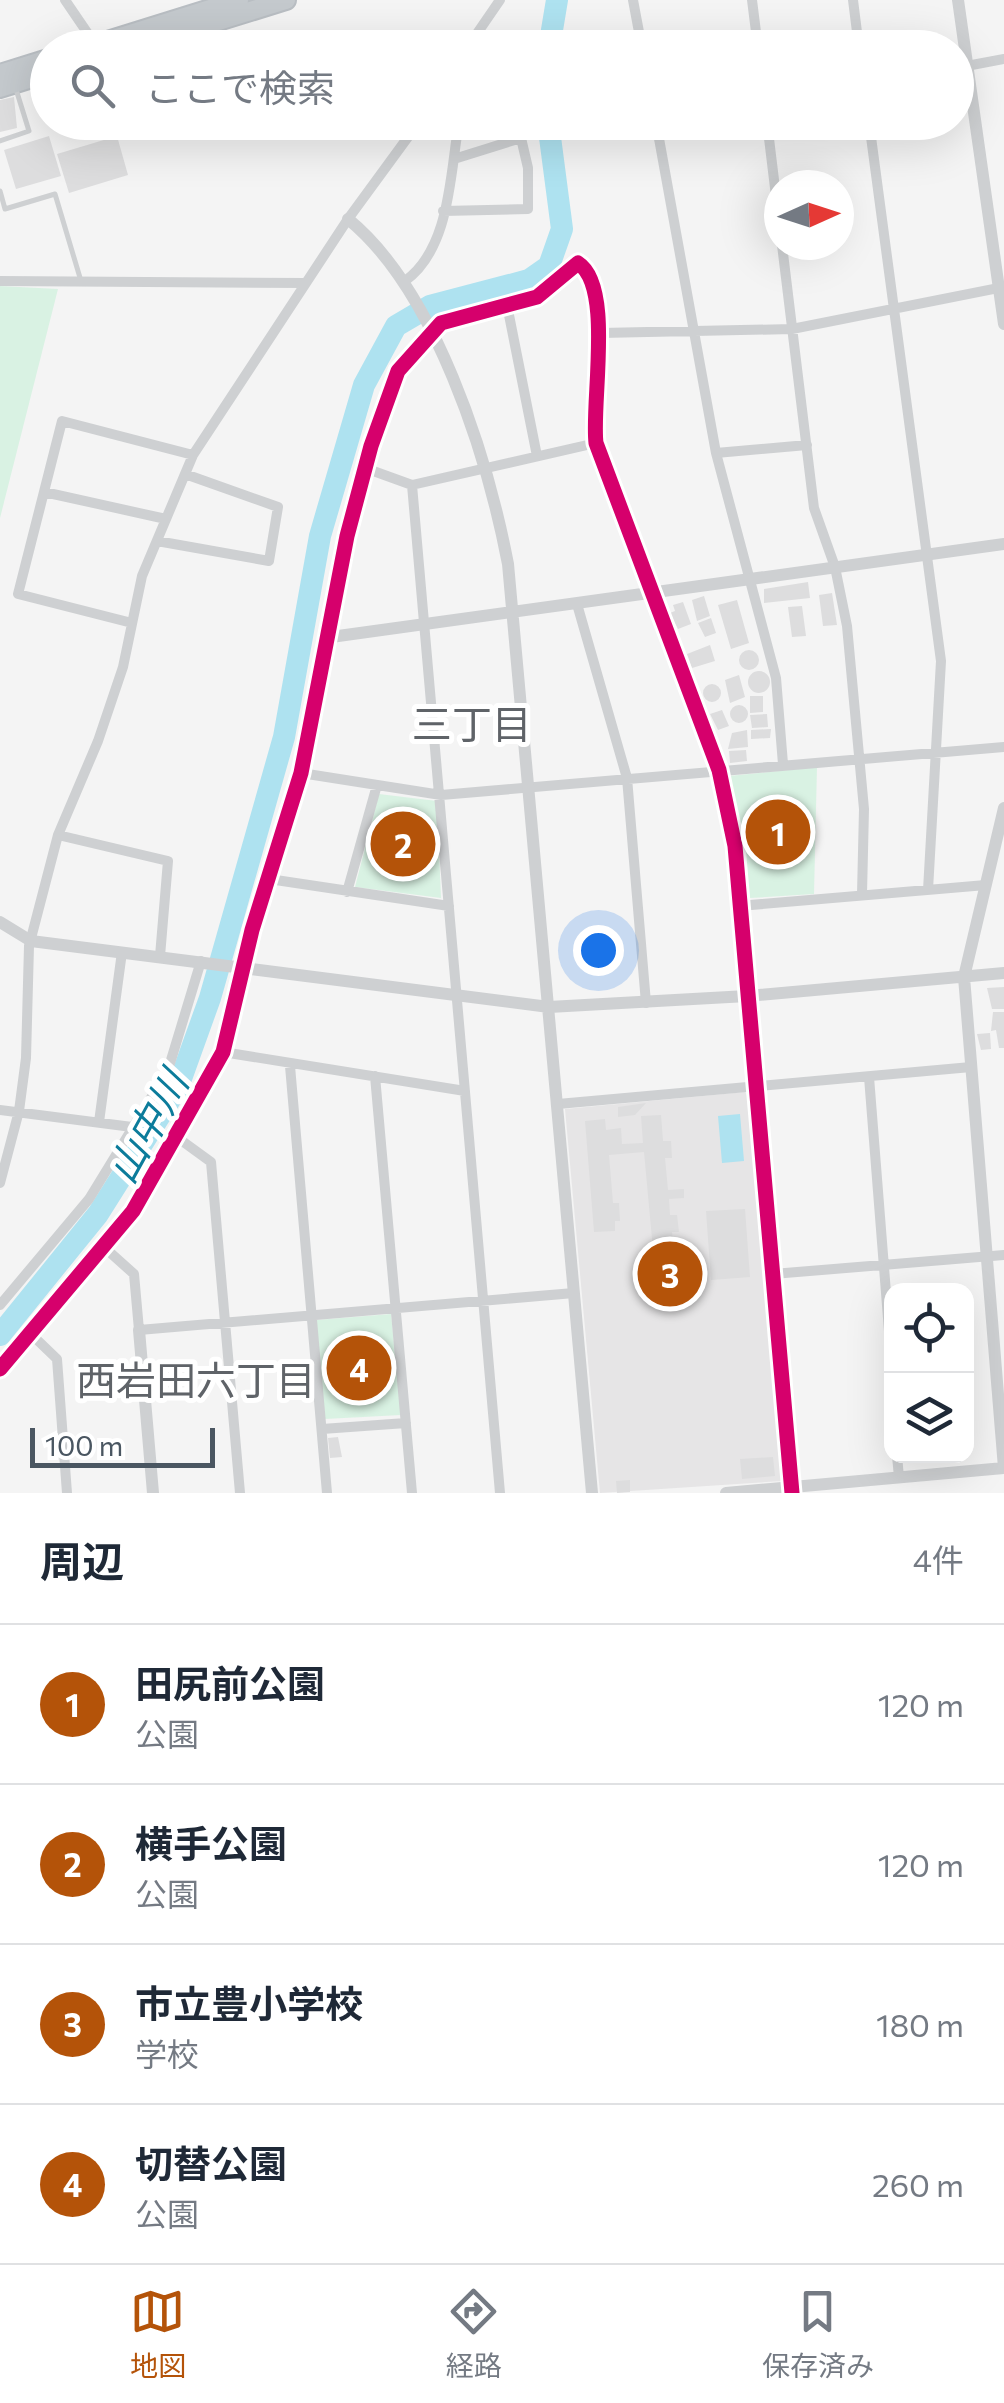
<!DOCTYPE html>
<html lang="ja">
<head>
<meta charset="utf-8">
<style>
	body { margin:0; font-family:Commissioner,"Noto Sans JP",sans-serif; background:#f2f2f3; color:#1f2937 }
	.controls { position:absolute; right:30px; bottom:30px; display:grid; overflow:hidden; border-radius:20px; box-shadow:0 10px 40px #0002 }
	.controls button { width:90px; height:90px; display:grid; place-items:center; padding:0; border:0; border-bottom:2px solid #e0e1e3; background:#fff; color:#1f2937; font:50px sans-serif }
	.compass { position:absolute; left:764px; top:170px; width:90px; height:90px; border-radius:50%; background:#fff; box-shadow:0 10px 40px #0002; rotate:87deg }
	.scale { position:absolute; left:30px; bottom:25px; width:185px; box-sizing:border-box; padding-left:10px; border:5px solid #4a5661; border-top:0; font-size:28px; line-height:35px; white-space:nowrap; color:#4a5661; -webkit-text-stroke:8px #fff; paint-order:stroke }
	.you { position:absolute; left:598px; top:950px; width:35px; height:35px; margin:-25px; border:8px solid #fff; border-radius:50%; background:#1a73e8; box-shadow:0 0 0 15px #1a73e833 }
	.badge { display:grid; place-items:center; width:65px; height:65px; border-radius:50%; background:#b45309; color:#fff; font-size:32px; font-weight:700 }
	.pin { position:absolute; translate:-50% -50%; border:5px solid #fff; box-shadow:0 2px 10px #0006 }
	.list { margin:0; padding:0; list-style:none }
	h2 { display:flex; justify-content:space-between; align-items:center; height:130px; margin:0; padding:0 40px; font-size:42px }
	h2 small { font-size:32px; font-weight:400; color:#747a83 }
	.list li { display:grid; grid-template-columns:65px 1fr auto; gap:30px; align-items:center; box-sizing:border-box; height:160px; padding:0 40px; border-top:2px solid #e0e1e3 }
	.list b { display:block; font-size:38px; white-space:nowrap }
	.list p { margin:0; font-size:32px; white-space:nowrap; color:#747a83 }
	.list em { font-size:32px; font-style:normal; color:#747a83 }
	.icon { flex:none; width:55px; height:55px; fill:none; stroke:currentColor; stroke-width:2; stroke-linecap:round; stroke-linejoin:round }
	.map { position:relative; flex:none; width:1004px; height:1493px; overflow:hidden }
	.search { position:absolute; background:#fff; box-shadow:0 10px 40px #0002; left:30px; right:30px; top:30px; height:110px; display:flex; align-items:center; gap:25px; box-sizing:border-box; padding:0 35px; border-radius:55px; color:#747a83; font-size:38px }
	.sheet { height:770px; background:#fff }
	nav { display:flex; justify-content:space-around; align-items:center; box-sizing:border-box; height:140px; border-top:2px solid #e0e1e3; background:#fff; font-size:28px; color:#747a83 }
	nav a { display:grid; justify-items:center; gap:5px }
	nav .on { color:#b45309 }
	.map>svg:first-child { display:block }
	.education { fill:#e6e5e6 }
	.green { fill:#d9f2e3 }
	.water { fill:#aee2f0 }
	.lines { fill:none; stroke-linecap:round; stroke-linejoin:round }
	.river { stroke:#aee2f0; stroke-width:22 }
	.building { fill:#ddddde }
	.trunk-casing { stroke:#b9bec3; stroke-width:22 }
	.service { stroke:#ced0d2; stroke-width:5 }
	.minor { stroke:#ced0d2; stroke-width:10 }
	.tertiary { stroke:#ced0d2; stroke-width:12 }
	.trunk { stroke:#c4c9cd; stroke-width:18 }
	.cycleway-casing { stroke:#fff; stroke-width:21 }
	.cycleway { stroke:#d6006c; stroke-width:15 }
	.labels { text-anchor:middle; stroke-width:10; stroke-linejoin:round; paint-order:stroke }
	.neighbourhood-label { font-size:40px; fill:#5f6368; stroke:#fff }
	.water-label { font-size:40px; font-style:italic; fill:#0c7c9b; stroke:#fff }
</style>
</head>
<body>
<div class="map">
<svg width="1004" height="1493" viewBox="0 0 1004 1493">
	<rect width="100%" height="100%" fill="#f4f4f4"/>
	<path class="education" d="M 745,1092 L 750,1100 L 782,1481 L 600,1493 L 565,1109 Z"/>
	<path class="green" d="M 0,286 L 58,289 L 0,518 Z
		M 817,767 L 814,894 L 750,898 L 729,776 Z
		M 379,794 L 437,801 L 441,898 L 355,887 Z
		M 391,1314 L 401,1415 L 325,1419 L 316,1320 Z"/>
	<path class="water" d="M 740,1114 L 744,1161 L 722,1163 L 718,1116 Z"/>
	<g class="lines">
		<path class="river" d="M 549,48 L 557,0
			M 0,1335 L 98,1214 L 178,1087 L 210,998 L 284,737 L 320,536 L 364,385 L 396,326 L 430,306 L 529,280 L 549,266 L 562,229 L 548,122"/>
	</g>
	<path class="building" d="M 14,97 L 17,128 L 0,132 L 0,100 Z
		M 49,136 L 61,176 L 16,189 L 4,150 Z
		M 117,136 L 128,175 L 69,193 L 57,154 Z
		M 808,582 L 810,598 L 764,603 L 764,589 Z
		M 832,593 L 837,625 L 823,626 L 819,595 Z
		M 704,596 L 710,616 L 697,621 L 692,600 Z
		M 737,600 L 749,643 L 731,649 L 718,605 Z
		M 683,602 L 691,624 L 678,629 L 670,613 L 675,611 L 673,605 Z
		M 802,606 L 806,636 L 792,637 L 788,607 Z
		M 711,618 L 716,633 L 705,637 L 698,623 Z
		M 710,645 L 715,661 L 692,668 L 687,654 Z
		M739 660a10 10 0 1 1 20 0a10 10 0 1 1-20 0Z
		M748 682a11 11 0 1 1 22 0a11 11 0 1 1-22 0Z
		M 739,675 L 745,697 L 730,703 L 725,680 Z
		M703 693a9 9 0 1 1 18 0a9 9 0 1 1-18 0Z
		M 750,696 L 763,696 L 763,712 L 750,713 Z
		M730 714a9 9 0 1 1 18 0a9 9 0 1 1-18 0Z
		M 722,710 L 729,726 L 718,730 L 710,714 Z
		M 767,714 L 768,727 L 752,728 L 750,715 Z
		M 771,729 L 770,738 L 751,739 L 751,730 Z
		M 747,730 L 748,747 L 728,749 L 732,733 Z
		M 746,750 L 747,761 L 730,763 L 729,751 Z
		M 1004,987 L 1004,1009 L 992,1009 L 987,988 Z
		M 993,1012 L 1004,1012 L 1004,1048 L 999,1048 L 996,1030 L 991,1031 Z
		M 990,1033 L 991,1049 L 981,1050 L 977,1034 Z
		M 646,1103 L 635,1115 L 618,1117 L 618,1107 Z
		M 661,1115 L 663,1141 L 671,1141 L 672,1158 L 665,1158 L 668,1190 L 684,1189 L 684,1198 L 669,1199 L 670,1215 L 677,1215 L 679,1232 L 672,1232 L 675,1264 L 690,1263 L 691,1282 L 676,1284 L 676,1292 L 657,1293 L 644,1152 L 609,1155 L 613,1203 L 619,1203 L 620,1221 L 615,1221 L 615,1231 L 594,1232 L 585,1121 L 605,1119 L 606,1130 L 621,1128 L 622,1144 L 643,1143 L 641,1116 Z
		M 745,1209 L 750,1277 L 711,1280 L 706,1211 Z
		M 338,1437 L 342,1457 L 330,1458 L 328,1438 Z
		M 773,1457 L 775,1476 L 742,1479 L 740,1459 Z
		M 630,1480 L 630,1492 L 617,1493 L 616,1481 Z"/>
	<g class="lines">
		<defs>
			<path id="trunk" d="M 85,48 L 239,0
				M 131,48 L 286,0
				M 0,74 L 48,59
				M 0,88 L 48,73"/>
		</defs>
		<use href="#trunk" class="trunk-casing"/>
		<path class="service" d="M 0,141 L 29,131 L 15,86
			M 0,191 L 5,209 L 55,194 L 81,281"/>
		<path class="minor" d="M 65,0 L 95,44
			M 633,0 L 642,48
			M 752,0 L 758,48
			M 853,0 L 859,48
			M 467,48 L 500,0
			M 956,68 L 1004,59
			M 656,122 L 716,453 L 776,678 L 783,764
			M 767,122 L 779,221
			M 869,122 L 941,661 L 928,890
			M 572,126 L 597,122
			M 443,211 L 528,209 L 528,168 L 521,138 L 454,159
			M 782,245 L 814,508 L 835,567 L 847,626 L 864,809 L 862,894
			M 0,281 L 306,283
			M 405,281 C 451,248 450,172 459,122
			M 507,305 L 537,456
			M 601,333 L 792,329 L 1004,287
			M 716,453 L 807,445
			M 365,468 L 412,485 L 596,443
			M 412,485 L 500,1493
			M 44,492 L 166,519
			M 157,541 L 269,561 L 278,507 L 185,474
			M 577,604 L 627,778 L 646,1003
			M 132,623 L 18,594 L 62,421 L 193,455
			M 301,773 L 441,795 L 1004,747
			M 58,835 L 168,861 L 160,956
			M 269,879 L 449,906
			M 347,892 L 377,785
			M 739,906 L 986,885
			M 223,1052 L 465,1091
			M 290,1066 L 327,1493
			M 375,1076 L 412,1493
			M 869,1077 L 892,1369
			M 558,1104 L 971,1067
			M 0,1110 L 132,1127
			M 99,1122 L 122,952
			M 178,1138 L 211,1162 L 240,1493
			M 0,1183 L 19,1111 L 26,1058 L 29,946 L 58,835 L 98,741 L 123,667 L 142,576 L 193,455 L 348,219 L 419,122
			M 105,1248 L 134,1274 L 139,1330 L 574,1293
			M 773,1274 L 1004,1255
			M 0,1305 L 89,1199 L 168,1070 L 201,961
			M 31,1334 L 57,1359 L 67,1493
			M 0,1369 C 85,1273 173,1174 222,1054 C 239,1014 240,970 253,929 C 281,834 309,740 329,643 C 352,539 355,411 431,330
			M 322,1429 L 406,1423
			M 897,1456 L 899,1477"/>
		<path class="tertiary" d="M 958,0 L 1004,324
			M 348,219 C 435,290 487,455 508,564 L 592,1493
			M 431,330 L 458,315 L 537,297 L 574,263 L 587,271 L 601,333 L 595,391 L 596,443 L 719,770 L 735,846 L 792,1493
			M 331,637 L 1004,544
			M 0,922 L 31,941 L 549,1007 L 747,996 L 1004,973
			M 139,1330 L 153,1493
			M 1004,1468 L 964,977 L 1004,808
			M 726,1493 L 1004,1468"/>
		<use href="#trunk" class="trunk"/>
		<defs>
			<path id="cycleway" d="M 0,1369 L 133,1211 L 223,1052 L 252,930 L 301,773 L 347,536 L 371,446 L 398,371 L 441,323 L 537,297 L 578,263 C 614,286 591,403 596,443 L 719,770 L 735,846 L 792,1493"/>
		</defs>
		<use href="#cycleway" class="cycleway-casing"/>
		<use href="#cycleway" class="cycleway"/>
	</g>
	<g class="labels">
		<g class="neighbourhood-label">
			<text x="472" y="739">三丁目</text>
			<text x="196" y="1395">西岩田六丁目</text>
		</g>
		<g class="water-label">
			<text transform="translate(148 1127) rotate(-61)" y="14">山中川</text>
		</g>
	</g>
</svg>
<div class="controls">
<button><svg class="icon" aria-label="locate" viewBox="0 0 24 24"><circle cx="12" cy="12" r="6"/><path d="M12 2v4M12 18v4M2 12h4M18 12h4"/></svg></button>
<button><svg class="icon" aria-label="layers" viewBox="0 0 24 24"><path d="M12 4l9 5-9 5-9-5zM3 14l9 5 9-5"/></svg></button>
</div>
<svg class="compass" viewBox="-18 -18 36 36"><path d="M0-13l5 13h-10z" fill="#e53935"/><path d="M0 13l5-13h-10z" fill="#747a83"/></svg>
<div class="scale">100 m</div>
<div class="you"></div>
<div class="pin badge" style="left:778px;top:832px">1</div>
<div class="pin badge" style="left:403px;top:844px">2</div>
<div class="pin badge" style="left:670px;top:1274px">3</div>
<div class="pin badge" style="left:359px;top:1368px">4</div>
<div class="search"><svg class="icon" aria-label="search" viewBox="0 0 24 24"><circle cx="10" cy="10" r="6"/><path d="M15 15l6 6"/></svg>ここで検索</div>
</div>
<section class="sheet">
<h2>周辺<small>4件</small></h2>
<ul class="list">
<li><span class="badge">1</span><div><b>田尻前公園</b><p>公園</p></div><em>120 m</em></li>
<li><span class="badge">2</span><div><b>横手公園</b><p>公園</p></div><em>120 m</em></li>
<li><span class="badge">3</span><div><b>市立豊小学校</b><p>学校</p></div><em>180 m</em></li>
<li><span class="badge">4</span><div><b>切替公園</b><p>公園</p></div><em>260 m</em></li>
</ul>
</section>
<nav>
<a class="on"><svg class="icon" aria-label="map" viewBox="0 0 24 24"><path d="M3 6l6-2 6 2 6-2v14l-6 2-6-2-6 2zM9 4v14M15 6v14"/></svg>地図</a>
<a><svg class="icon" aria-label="directions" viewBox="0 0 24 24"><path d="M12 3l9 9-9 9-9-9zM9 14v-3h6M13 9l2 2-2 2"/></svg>経路</a>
<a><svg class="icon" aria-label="saved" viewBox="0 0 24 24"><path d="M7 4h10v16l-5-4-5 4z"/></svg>保存済み</a>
</nav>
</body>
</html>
